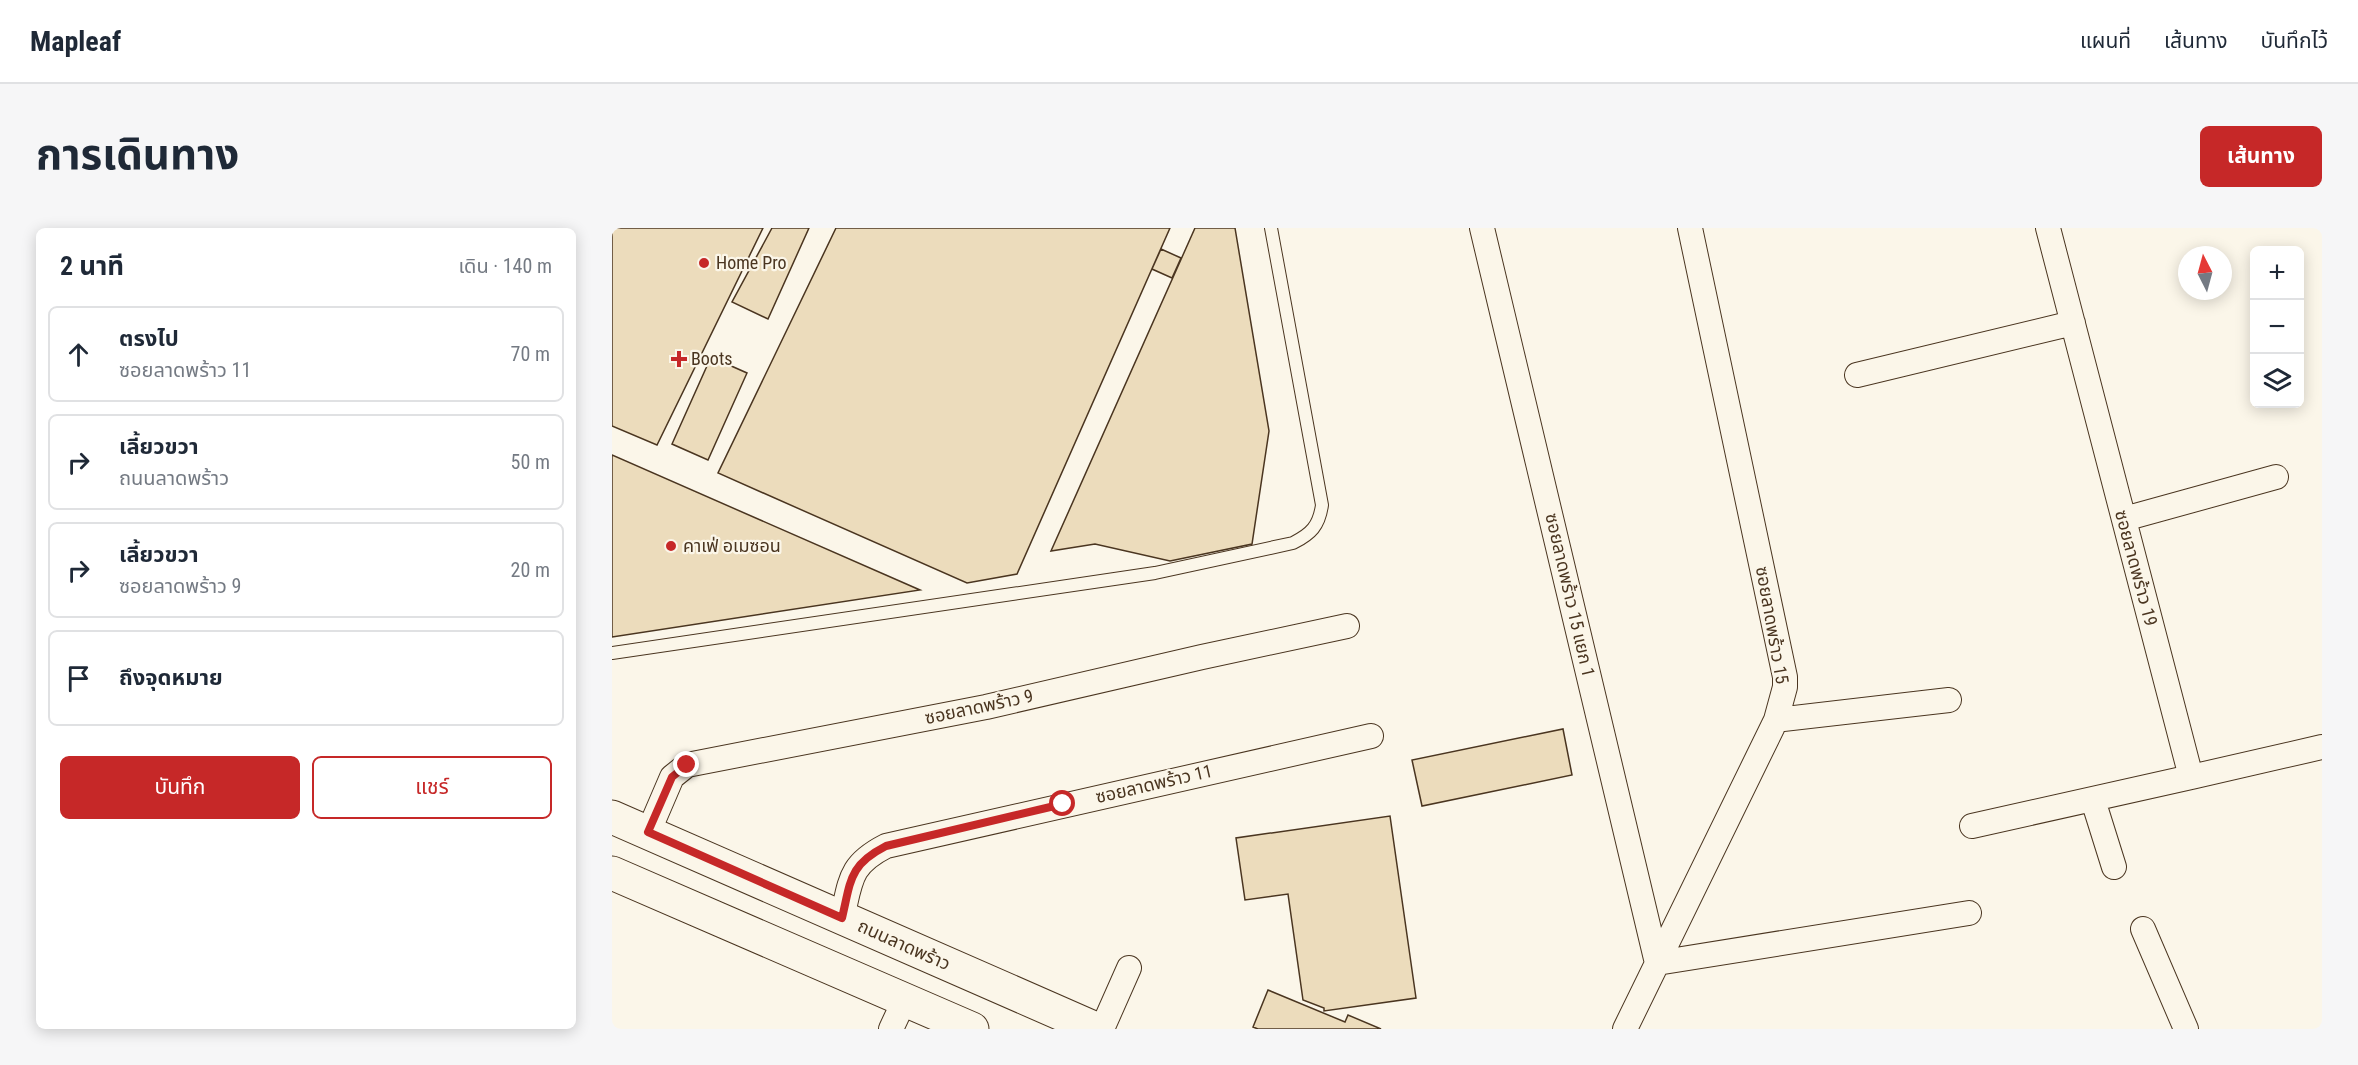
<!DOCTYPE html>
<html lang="th">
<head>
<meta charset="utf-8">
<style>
	body { margin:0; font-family:"Roboto Condensed","Noto Sans Thai",sans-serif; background:#f6f6f7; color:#1f2937 }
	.controls { position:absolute; right:18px; top:18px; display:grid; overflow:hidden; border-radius:9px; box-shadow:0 3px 15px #0003 }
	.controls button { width:54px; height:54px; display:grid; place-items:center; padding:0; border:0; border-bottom:2px solid #e0e1e3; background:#fff; color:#1f2937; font:30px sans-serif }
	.compass { position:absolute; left:1566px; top:18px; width:54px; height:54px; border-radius:50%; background:#fff; box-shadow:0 3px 15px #0003; rotate:354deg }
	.stop { position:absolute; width:18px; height:18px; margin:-14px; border:4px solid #c62828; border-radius:50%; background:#fff }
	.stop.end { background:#c62828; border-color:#fff; box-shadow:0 2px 6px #0008 }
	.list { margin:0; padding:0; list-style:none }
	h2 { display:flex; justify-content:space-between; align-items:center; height:78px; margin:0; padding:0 24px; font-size:26px }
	h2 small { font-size:20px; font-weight:400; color:#747a83 }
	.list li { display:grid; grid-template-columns:39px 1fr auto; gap:18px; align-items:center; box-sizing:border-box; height:96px; margin:0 12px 12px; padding:0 12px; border:2px solid #e0e1e3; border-radius:9px }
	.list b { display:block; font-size:22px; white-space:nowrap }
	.list p { margin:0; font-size:20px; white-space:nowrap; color:#747a83 }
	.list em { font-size:20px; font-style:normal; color:#747a83 }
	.actions { display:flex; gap:12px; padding:18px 24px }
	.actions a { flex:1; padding:14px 0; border:2px solid #c62828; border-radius:9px; text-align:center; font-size:21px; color:#c62828 }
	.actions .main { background:#c62828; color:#fff }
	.icon { flex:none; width:33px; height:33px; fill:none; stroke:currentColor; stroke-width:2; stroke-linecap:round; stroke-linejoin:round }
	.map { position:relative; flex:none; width:1710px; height:801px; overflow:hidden; border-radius:9px }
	header { display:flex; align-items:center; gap:36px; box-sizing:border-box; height:84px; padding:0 30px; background:#fff; border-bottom:2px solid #e0e1e3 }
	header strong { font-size:28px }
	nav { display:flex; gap:33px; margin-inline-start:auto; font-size:21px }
	.intro { display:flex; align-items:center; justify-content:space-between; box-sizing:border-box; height:144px; padding:0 36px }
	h1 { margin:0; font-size:42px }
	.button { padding:15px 27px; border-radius:9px; background:#c62828; color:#fff; font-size:21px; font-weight:700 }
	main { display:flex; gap:36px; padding:0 36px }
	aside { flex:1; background:#fff; border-radius:9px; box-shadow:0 3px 15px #0003 }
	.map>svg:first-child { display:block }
	.building { fill:#ecdcbc; stroke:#4a3520; stroke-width:1.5 }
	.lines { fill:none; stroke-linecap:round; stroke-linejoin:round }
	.lane-casing { stroke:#4a3520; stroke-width:14 }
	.street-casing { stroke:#4a3520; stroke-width:26 }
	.primary-casing { stroke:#4a3520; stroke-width:35 }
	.lane { stroke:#fbf6e9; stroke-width:12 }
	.street { stroke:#fbf6e9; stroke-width:24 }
	.primary { stroke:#fbf6e9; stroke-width:33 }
	.route { stroke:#c62828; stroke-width:8 }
	.poi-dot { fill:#c62828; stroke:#fbf6e9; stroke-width:2 }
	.labels { text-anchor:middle; stroke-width:4.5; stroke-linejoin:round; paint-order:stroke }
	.poi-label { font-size:18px; fill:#4a3520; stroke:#fbf6e9; text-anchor:start }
	.street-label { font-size:18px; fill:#4a3520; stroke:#fbf6e9 }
</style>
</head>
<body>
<header>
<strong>Mapleaf</strong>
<nav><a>แผนที่</a><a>เส้นทาง</a><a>บันทึกไว้</a></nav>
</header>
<div class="intro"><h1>การเดินทาง</h1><a class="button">เส้นทาง</a></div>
<main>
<aside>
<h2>2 นาที<small>เดิน · 140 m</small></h2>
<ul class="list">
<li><svg class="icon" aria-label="ahead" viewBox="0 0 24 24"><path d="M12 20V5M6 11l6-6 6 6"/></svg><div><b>ตรงไป</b><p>ซอยลาดพร้าว 11</p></div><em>70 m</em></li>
<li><svg class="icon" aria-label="right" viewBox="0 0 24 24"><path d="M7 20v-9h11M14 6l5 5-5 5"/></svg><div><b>เลี้ยวขวา</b><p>ถนนลาดพร้าว</p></div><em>50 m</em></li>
<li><svg class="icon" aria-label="right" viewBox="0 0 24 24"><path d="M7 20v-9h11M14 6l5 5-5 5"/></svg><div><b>เลี้ยวขวา</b><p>ซอยลาดพร้าว 9</p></div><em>20 m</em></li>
<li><svg class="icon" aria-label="arrive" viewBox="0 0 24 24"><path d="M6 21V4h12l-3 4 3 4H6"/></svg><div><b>ถึงจุดหมาย</b></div></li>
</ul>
<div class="actions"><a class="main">บันทึก</a><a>แชร์</a></div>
</aside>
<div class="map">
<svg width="1710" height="801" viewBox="0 0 1710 801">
	<rect width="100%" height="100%" fill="#fbf6e9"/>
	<path class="building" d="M 0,0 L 151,0 L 45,217 L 0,198 Z
		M 160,0 L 197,0 L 156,91 L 120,74 Z
		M 224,0 L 558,0 L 405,346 L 355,355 L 106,245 Z
		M 583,0 L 623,0 L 657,203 L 640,316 L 558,333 L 483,316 L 439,323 Z
		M 549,21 L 569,30 L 560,50 L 540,41 Z
		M 99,129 L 135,145 L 96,232 L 60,216 Z
		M 0,227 L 308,362 L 0,409 Z
		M 951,501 L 960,547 L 810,578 L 800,532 Z
		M 778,588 L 804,770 L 712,783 L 712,780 L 691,772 L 676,666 L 633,672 L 624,610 Z
		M 656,762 L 733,794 L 736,787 L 769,801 L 646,801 L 641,799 Z"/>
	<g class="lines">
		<defs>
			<path id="lane" d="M 0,425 L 543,345 L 681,315 C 699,306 707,298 710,277 L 659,0"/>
			<path id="street" d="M 870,0 L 1045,735 L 1357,685
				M 1436,0 L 1579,549 L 1710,519
				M 1245,147 L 1461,95
				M 1512,291 L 1664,249
				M 1164,492 L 1337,472
				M 1481,572 L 1502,639
				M 1360,598 L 1579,549
				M 36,605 L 60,549 L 75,537 L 374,479 L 590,429 L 735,398
				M 230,690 C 239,652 237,637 274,618 L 759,508
				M 1531,701 L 1574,801
				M 279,801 L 293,771
				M 490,801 L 517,740
				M 1013,801 L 1164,492 L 1173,459 L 1173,449 L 1078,0"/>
			<path id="primary" d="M 0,589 L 484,801
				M 0,645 L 360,801"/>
		</defs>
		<use href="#lane" class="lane-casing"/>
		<use href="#street" class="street-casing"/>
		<use href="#primary" class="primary-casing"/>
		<use href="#lane" class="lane"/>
		<use href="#street" class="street"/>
		<use href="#primary" class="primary"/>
	</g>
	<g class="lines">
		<path class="route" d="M 75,537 L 60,549 L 36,604 L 230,690 C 239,652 237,637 274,618 L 451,576"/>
	</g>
	<g class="poi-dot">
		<circle cx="92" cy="35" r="6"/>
		<path d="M64 122h6v6h6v6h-6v6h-6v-6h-6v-6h6z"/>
		<circle cx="59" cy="318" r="6"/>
	</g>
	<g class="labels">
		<g class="poi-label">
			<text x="104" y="41">Home Pro</text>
			<text x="79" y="137">Boots</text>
			<text x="71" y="324">คาเฟ่ อเมซอน</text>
		</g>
		<g class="street-label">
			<text transform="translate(1524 340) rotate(75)" y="6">ซอยลาดพร้าว 19</text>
			<text transform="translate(958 367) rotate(77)" y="6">ซอยลาดพร้าว 15 แยก 1</text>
			<text transform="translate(1160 397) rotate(80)" y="6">ซอยลาดพร้าว 15</text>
			<text transform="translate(367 479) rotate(-12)" y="6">ซอยลาดพร้าว 9</text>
			<text transform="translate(542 556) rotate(-13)" y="6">ซอยลาดพร้าว 11</text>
			<text transform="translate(292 717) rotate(24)" y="6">ถนนลาดพร้าว</text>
		</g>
	</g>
</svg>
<div class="controls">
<button>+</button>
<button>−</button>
<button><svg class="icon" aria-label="layers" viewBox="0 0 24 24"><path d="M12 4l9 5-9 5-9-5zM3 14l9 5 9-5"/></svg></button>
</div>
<svg class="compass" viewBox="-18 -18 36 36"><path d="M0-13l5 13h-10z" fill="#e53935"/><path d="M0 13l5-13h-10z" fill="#747a83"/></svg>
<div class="stop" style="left:451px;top:576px"></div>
<div class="stop end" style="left:75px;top:537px"></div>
</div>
</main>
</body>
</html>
